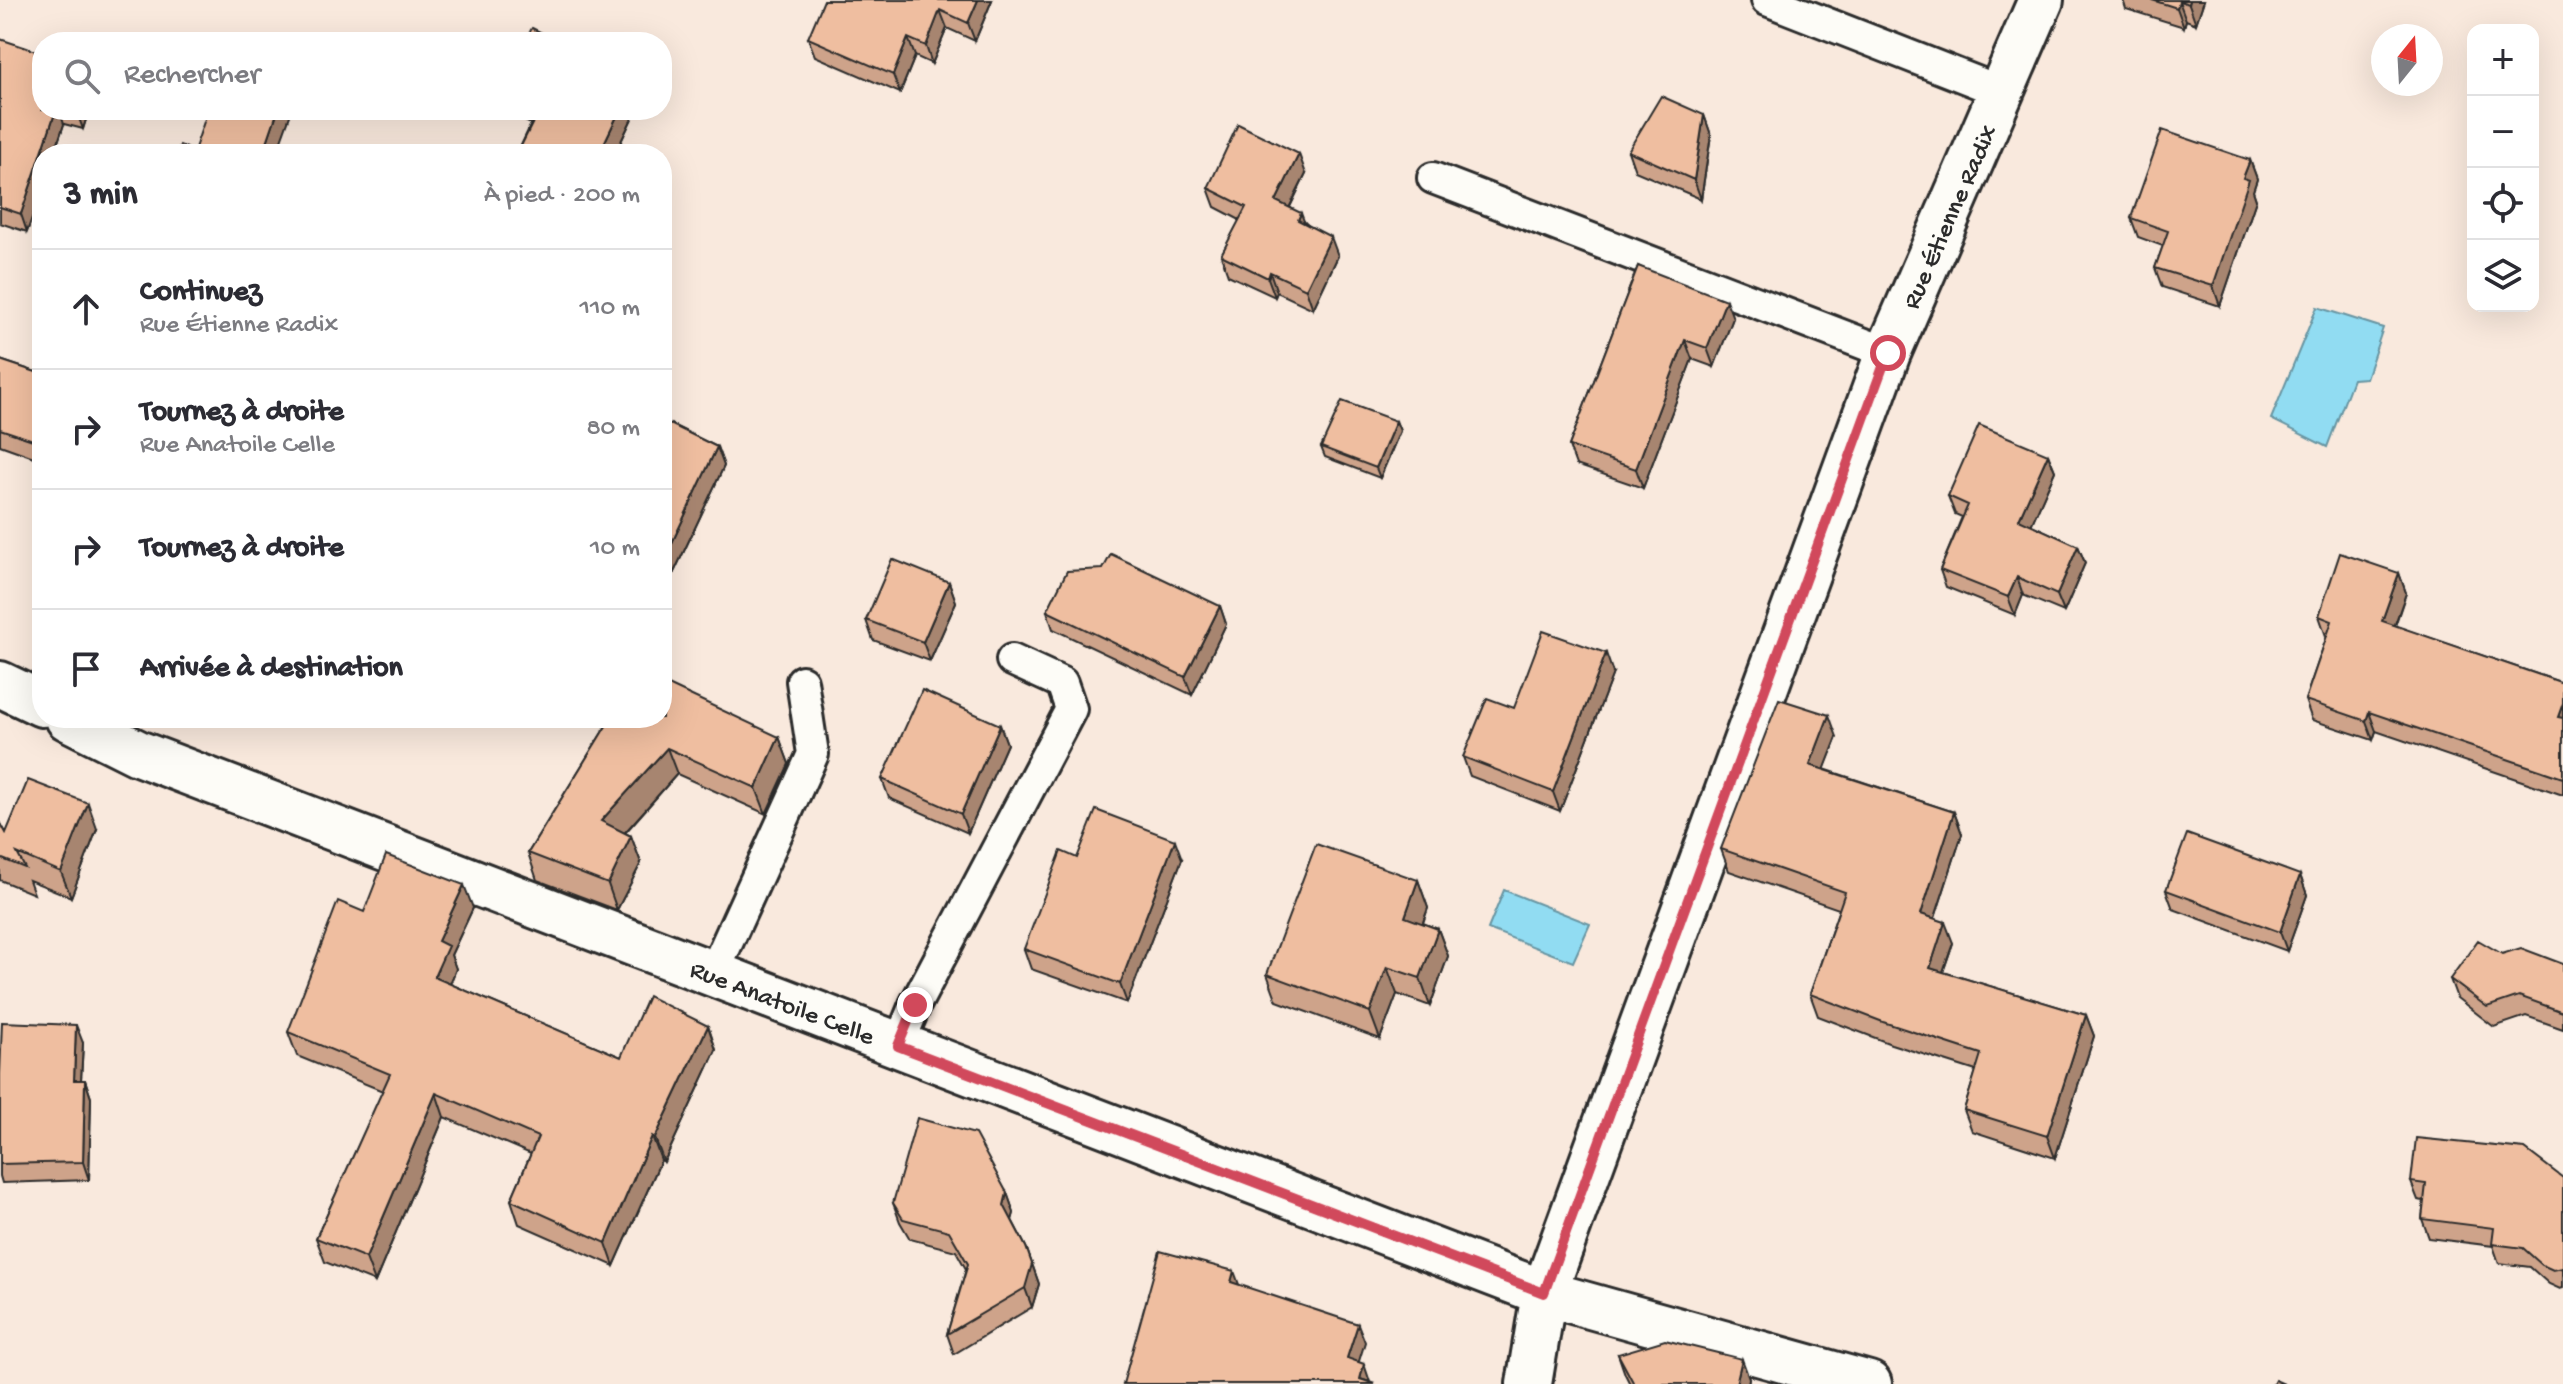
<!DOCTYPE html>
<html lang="fr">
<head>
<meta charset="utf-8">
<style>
	body { margin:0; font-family:"Gochi Hand",sans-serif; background:#f2f2f3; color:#2b2b33 }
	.controls { position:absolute; right:24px; top:24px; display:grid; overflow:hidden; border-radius:16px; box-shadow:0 8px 32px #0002 }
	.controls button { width:72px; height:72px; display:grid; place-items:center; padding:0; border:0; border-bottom:2px solid #e1e1e2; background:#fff; color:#2b2b33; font:40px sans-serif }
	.compass { position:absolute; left:2371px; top:24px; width:72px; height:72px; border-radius:50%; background:#fff; box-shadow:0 8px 32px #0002; rotate:18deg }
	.stop { position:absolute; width:24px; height:24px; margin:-18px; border:6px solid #d1495b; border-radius:50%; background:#fff }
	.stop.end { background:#d1495b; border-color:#fff; box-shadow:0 2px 8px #0008 }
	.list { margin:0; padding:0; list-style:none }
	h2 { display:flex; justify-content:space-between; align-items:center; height:104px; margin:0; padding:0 32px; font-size:34px }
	h2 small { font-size:26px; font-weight:400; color:#7c7c81 }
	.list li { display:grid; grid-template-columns:52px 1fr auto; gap:24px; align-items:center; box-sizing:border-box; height:120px; padding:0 32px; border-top:2px solid #e1e1e2 }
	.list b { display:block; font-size:30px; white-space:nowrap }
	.list p { margin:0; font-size:26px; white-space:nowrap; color:#7c7c81 }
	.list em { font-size:26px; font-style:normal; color:#7c7c81 }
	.icon { flex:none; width:44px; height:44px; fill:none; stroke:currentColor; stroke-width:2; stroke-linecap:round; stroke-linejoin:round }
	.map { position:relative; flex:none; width:2563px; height:1384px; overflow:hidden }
	.search { position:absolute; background:#fff; box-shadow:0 8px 32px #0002; left:32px; top:32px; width:640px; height:88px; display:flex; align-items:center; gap:20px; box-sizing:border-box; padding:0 28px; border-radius:32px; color:#7c7c81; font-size:30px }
	.panel { position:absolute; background:#fff; box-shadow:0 8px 32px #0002; left:32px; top:144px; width:640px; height:584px; border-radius:32px }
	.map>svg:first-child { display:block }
	.water { fill:#91dcf2; stroke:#6895a2; stroke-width:2 }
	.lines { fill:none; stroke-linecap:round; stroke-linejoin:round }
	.service-casing { stroke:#2b2b2b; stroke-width:36 }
	.minor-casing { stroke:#2b2b2b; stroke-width:50 }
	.service { stroke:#fdfcf7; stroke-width:30 }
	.minor { stroke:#fdfcf7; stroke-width:44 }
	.wall { fill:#cea38a; stroke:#2b2b2b; stroke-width:2 }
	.shaded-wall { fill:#a78570; stroke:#2b2b2b; stroke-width:2 }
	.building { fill:#efbea0; stroke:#2b2b2b; stroke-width:2 }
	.route { stroke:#d1495b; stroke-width:10 }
	.labels { text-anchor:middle; stroke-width:7; stroke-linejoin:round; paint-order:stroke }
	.street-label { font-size:26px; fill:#2b2b2b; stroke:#fdfcf7 }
</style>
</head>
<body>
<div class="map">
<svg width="2563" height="1384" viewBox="0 0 2563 1384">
	<rect width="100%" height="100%" fill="#f9e9dd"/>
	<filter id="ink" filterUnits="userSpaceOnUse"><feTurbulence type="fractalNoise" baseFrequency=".0125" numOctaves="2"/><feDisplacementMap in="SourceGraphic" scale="16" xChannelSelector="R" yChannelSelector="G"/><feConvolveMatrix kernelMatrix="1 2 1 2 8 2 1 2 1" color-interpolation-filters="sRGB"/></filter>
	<g filter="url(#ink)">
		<path class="water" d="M 2317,307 L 2383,328 L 2366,378 L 2353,379 L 2327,447 L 2271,419 Z
			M 1504,890 L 1590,924 L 1573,962 L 1488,929 Z"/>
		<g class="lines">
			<defs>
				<path id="service" d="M 1767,0 L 2002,92
					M 1433,178 L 1888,353
					M 713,974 L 813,754 L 802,681
					M 898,1046 L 915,1005 L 1071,709 L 1062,683 L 1012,660"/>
				<path id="minor" d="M 0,684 L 42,704
					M 68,718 L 138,753 L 1544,1293 L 1869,1384
					M 1529,1384 L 1544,1293 L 1888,353 L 2041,0"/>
			</defs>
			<use href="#service" class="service-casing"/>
			<use href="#minor" class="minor-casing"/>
			<use href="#service" class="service"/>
			<use href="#minor" class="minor"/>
		</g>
		<path class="wall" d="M 992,0 L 975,41 L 947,28 L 932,64 L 915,56 L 900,93 L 815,56 L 808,38 Z
			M 2123,0 L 2204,0 L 2196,24 L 2186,20 L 2184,27 L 2126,9 Z
			M 0,39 L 42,110 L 89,110 L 83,129 L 64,124 L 27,232 L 0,223 Z
			M 503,110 L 636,110 L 615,154 L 517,154 L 531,124 Z
			M 1704,115 L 1711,135 L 1701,199 L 1635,171 L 1628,151 Z
			M 2250,160 L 2257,179 L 2253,191 L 2256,200 L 2220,306 L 2162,287 L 2155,268 L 2163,246 L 2138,237 L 2131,218 Z
			M 1306,174 L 1290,207 L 1338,256 L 1313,309 L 1277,292 L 1275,297 L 1228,275 L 1221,255 L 1240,220 L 1215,207 L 1208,188 Z
			M 1638,266 L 1733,318 L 1714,367 L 1692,359 L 1643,488 L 1576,465 L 1569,446 Z
			M 0,360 L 42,374 L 42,460 L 0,445 Z
			M 662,420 L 717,447 L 724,466 L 669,583 L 662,579 Z
			M 1396,421 L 1400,431 L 1380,478 L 1325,457 L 1321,447 Z
			M 2048,454 L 2055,471 L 2031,525 L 2078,546 L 2085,563 L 2064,612 L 2023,595 L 2015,615 L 1946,587 L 1940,570 L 1962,517 L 1955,514 L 1948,496 Z
			M 2399,573 L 2406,593 L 2395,626 L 2563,683 L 2563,795 L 2376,731 L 2373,740 L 2312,720 L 2305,700 L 2327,636 L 2326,636 L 2319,616 Z
			M 949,582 L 956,602 L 930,661 L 873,640 L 866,620 Z
			M 1220,606 L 1226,624 L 1192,695 L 1053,629 L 1047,611 Z
			M 1613,673 L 1560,811 L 1470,776 L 1463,757 L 1514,708 Z
			M 611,718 L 779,737 L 789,764 L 766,814 L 677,774 L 625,833 L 631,836 L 641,863 L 617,910 L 537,880 L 528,853 Z
			M 1000,725 L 1007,744 L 968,833 L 889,798 L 882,779 Z
			M 1837,737 L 1824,769 L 1954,812 L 1962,834 L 1935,918 L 1953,943 L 1943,972 L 2086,1015 L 2094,1036 L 2055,1158 L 1972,1131 L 1964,1110 L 1976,1071 L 1891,1044 L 1818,1016 L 1810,994 L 1839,909 L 1729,871 L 1721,849 Z
			M 0,822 L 6,833 L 97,829 L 71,897 L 29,880 L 34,894 L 0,880 Z
			M 1077,858 L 1182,859 L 1127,1003 L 1031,969 L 1024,949 Z
			M 2300,875 L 2307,895 L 2287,951 L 2173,909 L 2166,890 Z
			M 1418,880 L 1428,908 L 1423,923 L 1438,929 L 1448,956 L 1430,1006 L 1397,994 L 1380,1039 L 1277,1001 L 1267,974 Z
			M 473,908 L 451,955 L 456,969 L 450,984 L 621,1057 L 708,1026 L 716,1050 L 664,1162 L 661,1160 L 614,1266 L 519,1224 L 511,1200 L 531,1154 L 444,1117 L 375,1282 L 325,1262 L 316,1238 L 383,1091 L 297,1056 L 288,1032 L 364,912 Z
			M 2502,954 L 2563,964 L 2563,1029 L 2526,1016 L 2494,1027 L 2457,998 L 2450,979 Z
			M 83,1043 L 81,1080 L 85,1080 L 91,1098 L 89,1180 L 2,1183 L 0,1176 L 0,1074 Z
			M 2563,1178 L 2563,1288 L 2560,1289 L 2549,1284 L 2530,1267 L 2499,1263 L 2493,1246 L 2429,1238 L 2422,1219 L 2424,1201 L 2418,1200 L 2411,1182 Z
			M 1007,1193 L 1014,1213 L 1012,1220 L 1026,1247 L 1039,1284 L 1032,1307 L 954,1354 L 947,1334 L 966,1269 L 956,1251 L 910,1239 L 900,1222 L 893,1203 Z
			M 1618,1354 L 1749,1378 L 1748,1384 L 1630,1384 L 1625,1374 Z"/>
		<path class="shaded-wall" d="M 978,0 L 992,0 L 975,41 L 968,23 Z
			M 2190,0 L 2204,0 L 2196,24 L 2189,4 Z
			M 2179,1 L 2186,20 L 2184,27 L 2177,8 Z
			M 940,10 L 947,28 L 932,64 L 926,46 Z
			M 908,38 L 915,56 L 900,93 L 893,75 Z
			M 56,110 L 59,110 L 64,124 L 54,154 L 42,154 L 42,189 L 27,232 L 21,214 Z
			M 76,110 L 89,110 L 83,129 Z
			M 278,110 L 292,110 L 276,154 L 263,154 Z
			M 620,110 L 636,110 L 615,154 L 599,154 Z
			M 1704,115 L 1711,135 L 1701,199 L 1694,180 Z
			M 1299,154 L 1306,174 L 1283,220 L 1276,201 Z
			M 2250,160 L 2257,179 L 2253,191 L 2256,200 L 2220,306 L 2213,286 L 2243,178 Z
			M 1301,213 L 1308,232 L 1298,220 Z
			M 1331,237 L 1338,256 L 1313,309 L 1306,289 Z
			M 1270,272 L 1277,292 L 1275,297 L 1268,278 Z
			M 1726,300 L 1733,318 L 1714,367 L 1707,348 Z
			M 1685,340 L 1692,359 L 1643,488 L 1636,469 Z
			M 1396,421 L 1400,431 L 1380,478 L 1376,468 Z
			M 717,447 L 724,466 L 669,583 L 662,564 Z
			M 2048,454 L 2055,471 L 2026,537 L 2019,519 Z
			M 2078,546 L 2085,563 L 2064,612 L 2057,595 Z
			M 2399,573 L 2406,593 L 2389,641 L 2382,621 Z
			M 2017,577 L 2023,595 L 2015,615 L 2008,597 Z
			M 949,582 L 956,602 L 930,661 L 923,642 Z
			M 1220,606 L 1226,624 L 1192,695 L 1185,677 Z
			M 1606,653 L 1613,673 L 1560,811 L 1553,792 Z
			M 2563,703 L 2563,729 L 2558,717 Z
			M 2369,712 L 2376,731 L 2373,740 L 2366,721 Z
			M 1829,715 L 1837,737 L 1818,786 L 1810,765 Z
			M 1000,725 L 1007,744 L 968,833 L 961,814 Z
			M 779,737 L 789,764 L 766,814 L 756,788 Z
			M 667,748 L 677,774 L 611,848 L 601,821 Z
			M 88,803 L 97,829 L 71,897 L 61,872 Z
			M 1954,812 L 1962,834 L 1929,936 L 1921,914 Z
			M 631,836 L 641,863 L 617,910 L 608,884 Z
			M 1175,840 L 1182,859 L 1127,1003 L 1120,984 Z
			M 2300,875 L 2307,895 L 2287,951 L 2280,932 Z
			M 1418,880 L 1428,908 L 1415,944 L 1405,917 Z
			M 464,885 L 473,908 L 451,955 L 456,969 L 443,1001 L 434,977 L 438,941 Z
			M 1945,922 L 1953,943 L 1937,989 L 1930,968 Z
			M 1438,929 L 1448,956 L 1430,1006 L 1420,978 Z
			M 1387,967 L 1397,994 L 1380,1039 L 1370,1012 Z
			M 2086,1015 L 2094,1036 L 2055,1158 L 2047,1136 Z
			M 76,1025 L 83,1043 L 80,1098 L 74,1080 Z
			M 708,1026 L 716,1050 L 664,1162 L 655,1138 Z
			M 85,1080 L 91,1098 L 89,1180 L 83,1162 Z
			M 436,1093 L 444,1117 L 375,1282 L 366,1258 Z
			M 652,1136 L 661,1160 L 614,1266 L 606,1243 Z
			M 1007,1193 L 1014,1213 L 1011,1224 L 1004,1205 Z
			M 1026,1247 L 1039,1284 L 1032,1307 L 1025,1288 Z
			M 1234,1271 L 1241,1290 L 1231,1282 Z
			M 1358,1324 L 1365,1342 L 1354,1377 L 1347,1358 Z
			M 1742,1359 L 1749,1378 L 1748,1384 L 1736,1384 Z
			M 1364,1364 L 1370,1382 L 1360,1379 Z"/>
		<path class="building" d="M 824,0 L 978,0 L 968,23 L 940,10 L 926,46 L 908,38 L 893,75 L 808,38 Z
			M 2152,0 L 2190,0 L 2189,4 L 2179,1 L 2177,8 Z
			M 532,28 L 560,42 L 524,42 Z
			M 0,39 L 42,53 L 42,110 L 56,110 L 21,214 L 0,207 Z
			M 1661,96 L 1704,115 L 1694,180 L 1628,151 Z
			M 208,110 L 278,110 L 263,154 L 177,154 L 180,145 L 194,151 Z
			M 534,110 L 620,110 L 599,154 L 517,154 L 538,112 Z
			M 1238,124 L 1299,154 L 1276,201 L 1301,213 L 1298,220 L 1331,237 L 1306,289 L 1270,272 L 1268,278 L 1221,255 L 1246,207 L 1208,188 Z
			M 2162,130 L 2250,160 L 2243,178 L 2249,180 L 2213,286 L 2155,268 L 2168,231 L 2131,218 Z
			M 1638,266 L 1726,300 L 1707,348 L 1685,340 L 1636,469 L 1569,446 Z
			M 0,360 L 42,374 L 42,443 L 0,429 Z
			M 1342,401 L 1396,421 L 1376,468 L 1321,447 Z
			M 662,420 L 717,447 L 662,564 Z
			M 1979,425 L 2048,454 L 2019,519 L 2078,546 L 2057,595 L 2017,577 L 2008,597 L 1940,570 L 1968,505 L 1948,496 Z
			M 2340,553 L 2399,573 L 2382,621 L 2563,683 L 2563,703 L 2558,717 L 2563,718 L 2563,778 L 2369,712 L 2366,721 L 2305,700 L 2332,621 L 2319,616 Z
			M 1111,554 L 1220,606 L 1185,677 L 1047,611 L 1067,571 L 1103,569 Z
			M 892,559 L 949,582 L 923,642 L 866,620 Z
			M 1543,631 L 1606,653 L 1553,792 L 1463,757 L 1487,698 L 1514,708 Z
			M 662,682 L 779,737 L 756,788 L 667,748 L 601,821 L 631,836 L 608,884 L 528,853 L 611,718 L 662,718 Z
			M 922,690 L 1000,725 L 961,814 L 882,779 Z
			M 1779,699 L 1829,715 L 1810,765 L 1954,812 L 1921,914 L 1945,922 L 1930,968 L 2086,1015 L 2047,1136 L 1964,1110 L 1981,1054 L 1883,1022 L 1810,994 L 1845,892 L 1721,849 Z
			M 28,780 L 88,803 L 61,872 L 17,853 L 25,868 L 0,858 L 0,822 L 6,833 Z
			M 1096,810 L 1175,840 L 1120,984 L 1024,949 L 1061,851 L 1077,858 Z
			M 2187,834 L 2300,875 L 2280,932 L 2166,890 Z
			M 1316,844 L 1418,880 L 1405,917 L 1438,929 L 1420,978 L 1387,967 L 1370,1012 L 1267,974 Z
			M 386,855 L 464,885 L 438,941 L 448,946 L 434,977 L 621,1057 L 648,996 L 708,1026 L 655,1138 L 652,1136 L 606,1243 L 511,1200 L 538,1137 L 436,1093 L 366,1258 L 316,1238 L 390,1074 L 288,1032 L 338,901 L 364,912 Z
			M 2478,940 L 2502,954 L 2521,948 L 2563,964 L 2563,1012 L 2519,996 L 2487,1007 L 2450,979 Z
			M 2,1022 L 76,1025 L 74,1080 L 85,1080 L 83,1162 L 0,1164 L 0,1074 Z
			M 917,1118 L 975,1134 L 1007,1193 L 1004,1205 L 1026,1247 L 1032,1264 L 1025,1288 L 947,1334 L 968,1264 L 949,1231 L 903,1219 L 893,1203 Z
			M 2416,1138 L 2525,1149 L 2563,1178 L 2563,1268 L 2553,1270 L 2542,1265 L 2523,1248 L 2492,1244 L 2494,1228 L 2422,1219 L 2426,1184 L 2411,1182 Z
			M 1160,1251 L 1234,1271 L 1231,1282 L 1358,1324 L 1347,1358 L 1364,1364 L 1360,1379 L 1375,1384 L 1123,1384 Z
			M 1665,1340 L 1742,1359 L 1736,1384 L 1634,1384 L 1618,1354 Z
			M 2275,1380 L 2284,1384 L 2273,1384 Z"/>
	</g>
	<g class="lines" filter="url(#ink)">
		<path class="route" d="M 915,1005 L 898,1046 L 1544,1293 L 1888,353"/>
	</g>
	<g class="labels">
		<g class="street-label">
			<text transform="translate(1948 216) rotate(-66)" y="9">Rue Étienne Radix</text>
			<text transform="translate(783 1001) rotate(21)" y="9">Rue Anatoile Celle</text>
		</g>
	</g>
</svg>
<div class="controls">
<button>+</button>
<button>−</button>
<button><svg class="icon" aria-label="locate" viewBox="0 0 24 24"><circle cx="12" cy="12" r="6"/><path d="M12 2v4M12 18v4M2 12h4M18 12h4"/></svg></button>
<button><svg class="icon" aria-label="layers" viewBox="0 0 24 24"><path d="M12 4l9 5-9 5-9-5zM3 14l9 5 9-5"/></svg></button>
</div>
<svg class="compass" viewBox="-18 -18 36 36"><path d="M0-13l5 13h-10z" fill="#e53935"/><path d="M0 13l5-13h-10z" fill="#7c7c81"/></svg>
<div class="stop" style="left:1888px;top:353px"></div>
<div class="stop end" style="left:915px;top:1005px"></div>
<div class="search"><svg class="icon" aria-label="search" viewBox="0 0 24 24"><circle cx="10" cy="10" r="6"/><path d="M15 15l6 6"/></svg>Rechercher</div>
<section class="panel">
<h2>3 min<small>À pied · 200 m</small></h2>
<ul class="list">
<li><svg class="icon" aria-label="ahead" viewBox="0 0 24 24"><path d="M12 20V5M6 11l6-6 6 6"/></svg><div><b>Continuez</b><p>Rue Étienne Radix</p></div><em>110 m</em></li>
<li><svg class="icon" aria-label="right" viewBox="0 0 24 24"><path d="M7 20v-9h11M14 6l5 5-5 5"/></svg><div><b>Tournez à droite</b><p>Rue Anatoile Celle</p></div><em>80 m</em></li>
<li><svg class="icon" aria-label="right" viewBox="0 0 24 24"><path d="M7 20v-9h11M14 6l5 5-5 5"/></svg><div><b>Tournez à droite</b></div><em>10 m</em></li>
<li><svg class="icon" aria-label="arrive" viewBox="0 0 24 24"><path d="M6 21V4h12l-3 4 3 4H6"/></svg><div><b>Arrivée à destination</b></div></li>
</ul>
</section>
</div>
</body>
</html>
